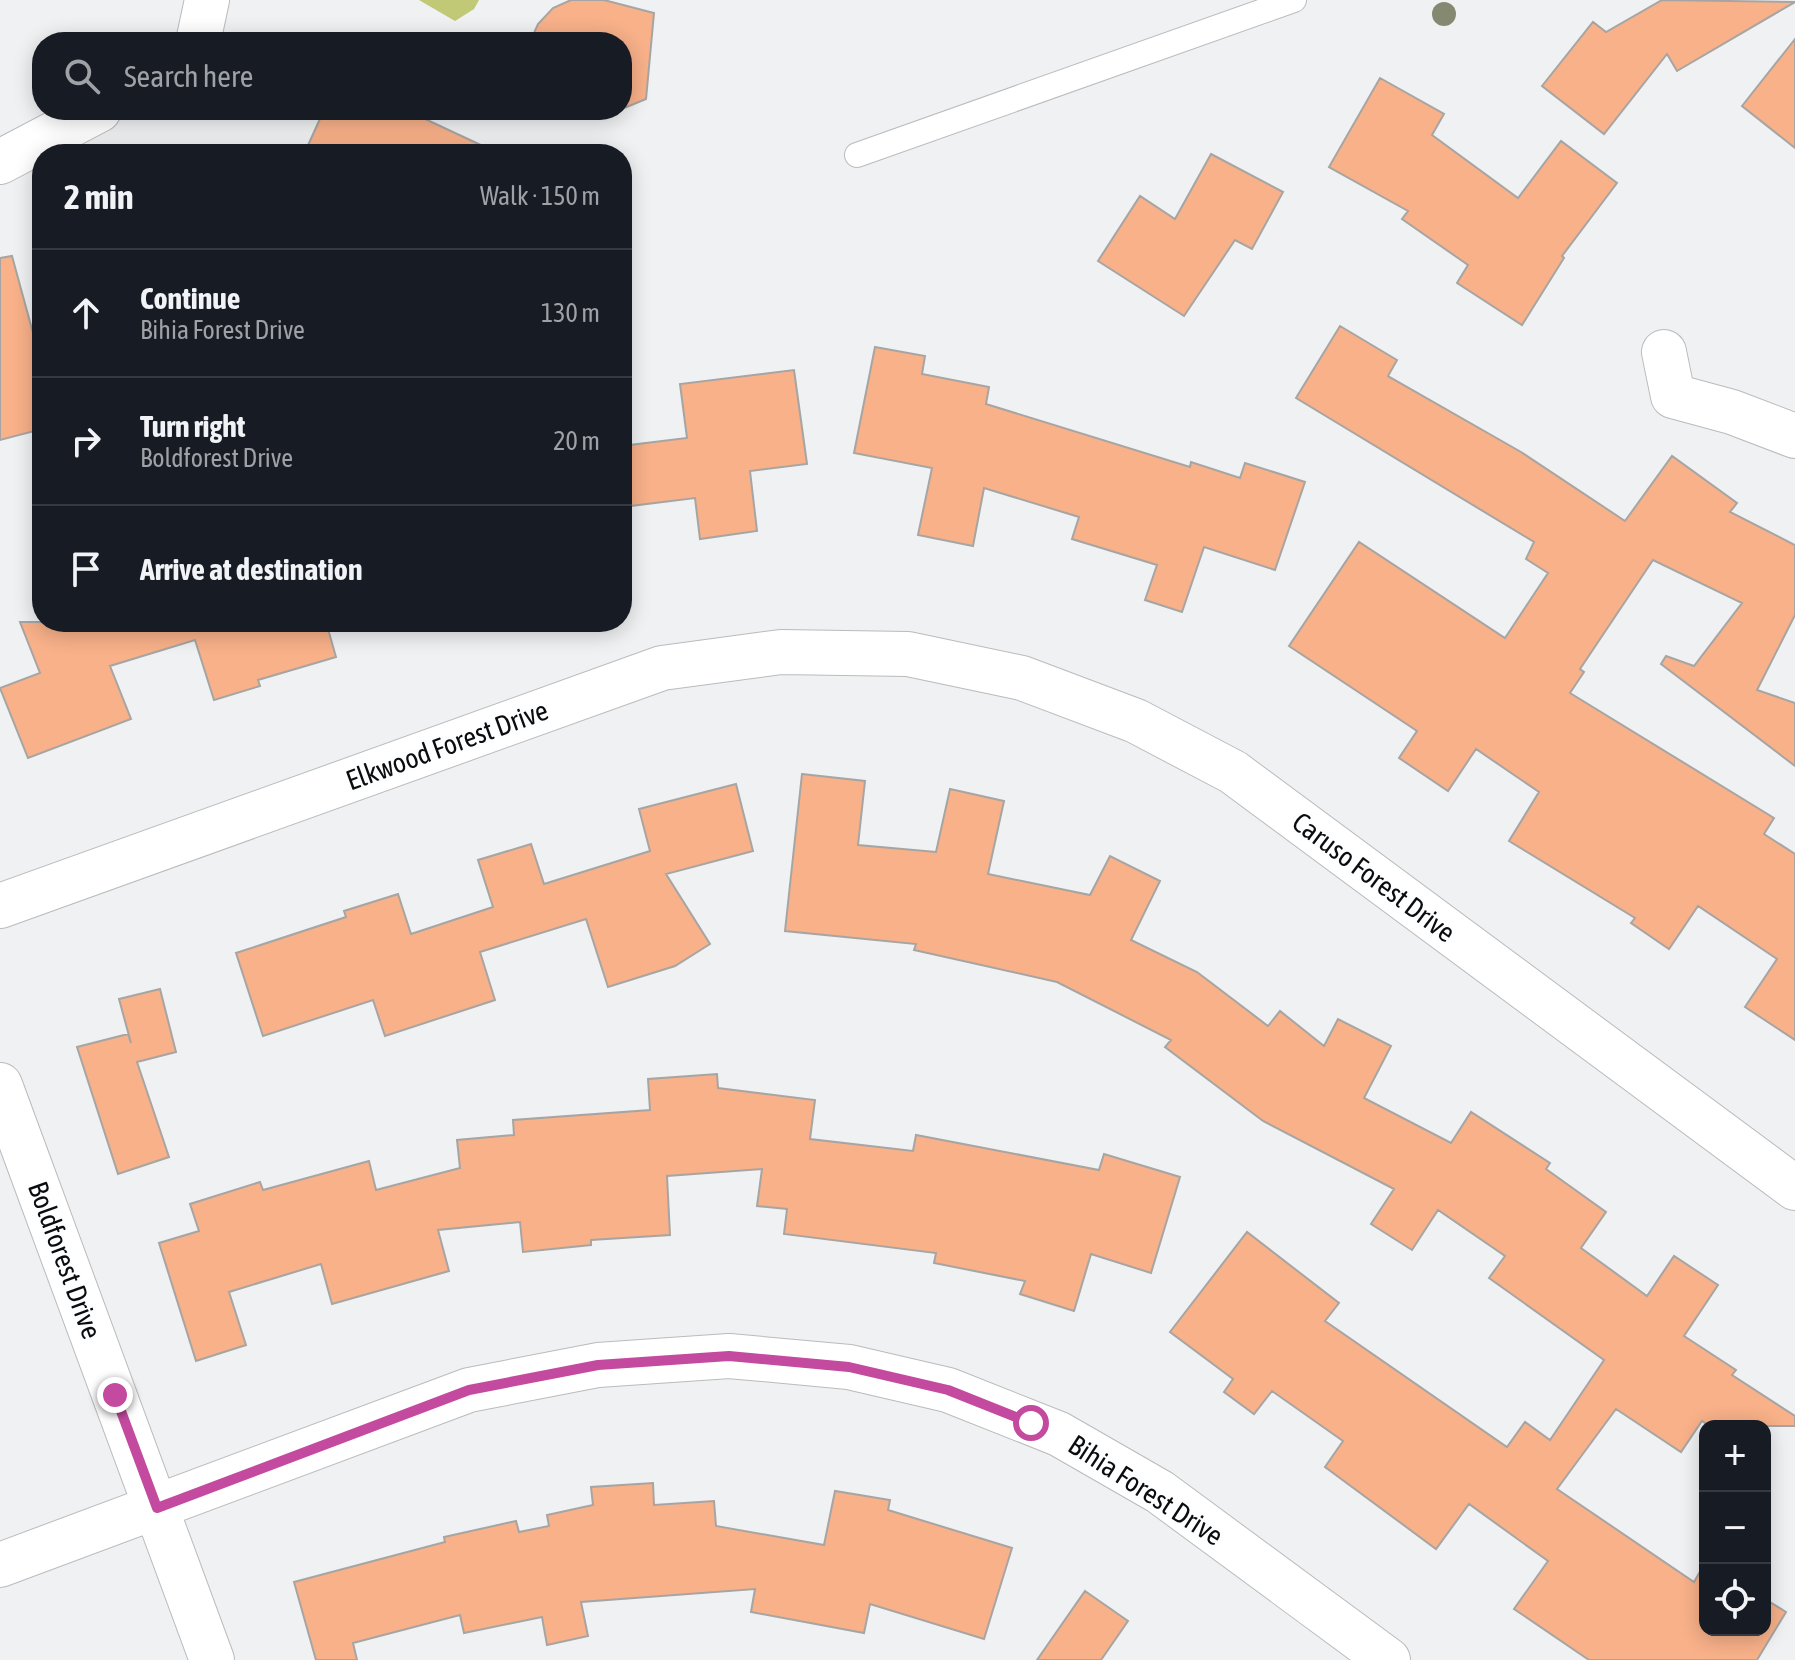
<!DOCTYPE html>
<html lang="en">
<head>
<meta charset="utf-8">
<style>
	body { margin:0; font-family:"Asap Condensed",sans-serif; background:#242831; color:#f1f3f6 }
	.controls { position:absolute; right:24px; bottom:24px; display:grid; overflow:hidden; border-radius:16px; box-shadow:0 4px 20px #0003 }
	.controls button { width:72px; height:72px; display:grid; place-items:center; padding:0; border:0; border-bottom:2px solid #363941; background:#171b24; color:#f1f3f6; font:40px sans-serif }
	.stop { position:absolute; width:24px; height:24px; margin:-18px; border:6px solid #c34a9e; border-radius:50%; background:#fff }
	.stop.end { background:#c34a9e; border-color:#fff; box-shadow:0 2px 8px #0008 }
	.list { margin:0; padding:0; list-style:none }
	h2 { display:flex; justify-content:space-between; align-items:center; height:104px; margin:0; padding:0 32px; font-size:34px }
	h2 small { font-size:26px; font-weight:400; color:#9ea1a6 }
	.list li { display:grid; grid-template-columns:52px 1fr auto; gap:24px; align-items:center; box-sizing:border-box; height:128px; padding:0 32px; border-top:2px solid #363941 }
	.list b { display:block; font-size:30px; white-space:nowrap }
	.list p { margin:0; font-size:26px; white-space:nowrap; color:#9ea1a6 }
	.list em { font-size:26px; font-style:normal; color:#9ea1a6 }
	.icon { flex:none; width:44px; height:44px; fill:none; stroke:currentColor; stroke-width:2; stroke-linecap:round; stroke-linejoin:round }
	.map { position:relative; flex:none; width:1795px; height:1660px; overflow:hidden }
	.search { position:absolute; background:#171b24; box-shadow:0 4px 20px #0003; left:32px; top:32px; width:600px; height:88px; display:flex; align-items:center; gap:20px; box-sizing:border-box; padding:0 28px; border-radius:32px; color:#9ea1a6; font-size:30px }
	.panel { position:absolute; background:#171b24; box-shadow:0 4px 20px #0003; left:32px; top:144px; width:600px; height:488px; border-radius:32px }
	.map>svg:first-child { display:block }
	.green { fill:#c1c977 }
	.building { fill:#f8b189; stroke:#a7a5a3; stroke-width:2 }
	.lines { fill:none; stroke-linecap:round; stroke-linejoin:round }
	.lane-casing { stroke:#b9bbbd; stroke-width:26 }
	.street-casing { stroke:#b9bbbd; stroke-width:46 }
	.lane { stroke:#fff; stroke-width:24 }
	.street { stroke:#fff; stroke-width:44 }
	.tree { fill:#868972 }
	.route { stroke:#c34a9e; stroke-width:10 }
	.labels { text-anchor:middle; stroke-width:6; stroke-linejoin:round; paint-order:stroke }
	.street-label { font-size:28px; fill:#0c0c0d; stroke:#fdfeff }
</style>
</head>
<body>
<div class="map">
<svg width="1795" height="1660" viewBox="0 0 1795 1660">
	<rect width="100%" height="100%" fill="#eff1f3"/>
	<path class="green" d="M 419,0 L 479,0 L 474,9 L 455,21 Z"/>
	<path class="building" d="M 571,0 L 604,0 L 654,13 L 646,99 L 622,109 L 622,42 L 530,42 L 538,24 L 553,8 Z
		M 1662,0 L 1795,2 L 1677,71 L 1667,54 L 1604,134 L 1542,86 L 1593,22 L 1606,32 Z
		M 1795,39 L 1795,148 L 1742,106 Z
		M 1380,78 L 1444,114 L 1432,135 L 1518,198 L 1561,141 L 1617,183 L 1562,256 L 1564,258 L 1522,325 L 1457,283 L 1468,265 L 1402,219 L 1408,211 L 1329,167 Z
		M 324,110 L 406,110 L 500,154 L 304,154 Z
		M 557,110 L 620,110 L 605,117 L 584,119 Z
		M 1211,154 L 1283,192 L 1252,249 L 1235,240 L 1184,316 L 1098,261 L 1140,196 L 1175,219 Z
		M 12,256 L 42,366 L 42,429 L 0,440 L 0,258 Z
		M 1340,326 L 1397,360 L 1388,376 L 1521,452 L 1625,521 L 1672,456 L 1737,503 L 1730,512 L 1795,545 L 1795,615 L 1757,690 L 1795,703 L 1795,766 L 1661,664 L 1666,656 L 1694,666 L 1742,603 L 1653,560 L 1580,669 L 1584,672 L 1570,693 L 1774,818 L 1764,834 L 1795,854 L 1795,1040 L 1745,1007 L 1777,959 L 1698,906 L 1669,949 L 1631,923 L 1635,918 L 1509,841 L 1539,792 L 1476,749 L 1448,791 L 1399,758 L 1417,731 L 1289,646 L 1359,542 L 1505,638 L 1548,573 L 1526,559 L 1534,542 L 1296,398 Z
		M 875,347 L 925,356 L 922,374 L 989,387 L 986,404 L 1190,467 L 1191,462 L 1240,478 L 1245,463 L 1305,482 L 1275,570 L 1204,547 L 1182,612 L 1145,600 L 1157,565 L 1072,539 L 1079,517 L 984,488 L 973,546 L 918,535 L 932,468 L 854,453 Z
		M 794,370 L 807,464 L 750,471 L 757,531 L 700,539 L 695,498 L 622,507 L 622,446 L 687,438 L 680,384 Z
		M 20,622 L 326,622 L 336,657 L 258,680 L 260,686 L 214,700 L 195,640 L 110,666 L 131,719 L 28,758 L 0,688 L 40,673 Z
		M 802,774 L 865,781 L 858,845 L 936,852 L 950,789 L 1004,801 L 988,874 L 1090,895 L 1110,856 L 1160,881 L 1131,940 L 1197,972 L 1268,1026 L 1280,1011 L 1324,1046 L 1338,1019 L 1391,1046 L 1364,1098 L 1451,1143 L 1471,1112 L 1550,1163 L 1546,1169 L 1606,1212 L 1581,1248 L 1647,1296 L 1674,1256 L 1718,1285 L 1684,1336 L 1736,1370 L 1732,1375 L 1795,1416 L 1795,1426 L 1709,1426 L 1702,1421 L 1681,1452 L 1616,1409 L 1557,1489 L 1694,1582 L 1705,1563 L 1705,1630 L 1765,1630 L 1765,1599 L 1786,1612 L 1757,1660 L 1589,1660 L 1514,1609 L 1548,1561 L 1469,1504 L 1436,1549 L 1325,1467 L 1343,1441 L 1272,1391 L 1254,1414 L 1224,1392 L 1233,1379 L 1170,1332 L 1247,1232 L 1339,1303 L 1325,1321 L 1507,1447 L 1525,1422 L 1550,1440 L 1604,1360 L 1489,1278 L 1505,1256 L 1438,1210 L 1412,1250 L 1371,1224 L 1394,1189 L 1263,1121 L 1165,1047 L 1171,1040 L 1057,982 L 914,950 L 916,944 L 785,931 Z
		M 736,784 L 753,851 L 666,874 L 710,944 L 675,966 L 608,987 L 586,919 L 480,952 L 495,1000 L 385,1036 L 373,1000 L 263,1036 L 236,953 L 346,917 L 344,911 L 398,894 L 411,934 L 493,907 L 478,860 L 531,844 L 544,884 L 650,851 L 639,809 Z
		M 160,989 L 176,1052 L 137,1062 L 169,1157 L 118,1174 L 77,1047 L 128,1034 L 131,1043 L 119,999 Z
		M 717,1074 L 718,1088 L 815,1100 L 810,1139 L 913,1151 L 916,1135 L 1099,1170 L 1104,1154 L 1180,1177 L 1151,1273 L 1091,1254 L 1074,1311 L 1020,1294 L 1025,1281 L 934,1263 L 936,1253 L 784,1234 L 787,1209 L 757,1206 L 762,1169 L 667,1176 L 670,1235 L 591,1240 L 591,1245 L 523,1252 L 520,1222 L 438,1230 L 449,1271 L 332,1304 L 321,1264 L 229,1292 L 246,1345 L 196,1361 L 159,1243 L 199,1231 L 190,1204 L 260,1182 L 263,1190 L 369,1161 L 376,1190 L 460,1168 L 457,1140 L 514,1135 L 513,1120 L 650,1110 L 648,1079 Z
		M 653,1483 L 654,1505 L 714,1501 L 716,1526 L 824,1545 L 835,1491 L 890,1500 L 888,1510 L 1012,1548 L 984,1639 L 870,1604 L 864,1633 L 751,1612 L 755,1589 L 581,1602 L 588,1636 L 547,1645 L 542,1617 L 464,1633 L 460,1615 L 353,1643 L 357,1660 L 316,1660 L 294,1582 L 445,1542 L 444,1537 L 516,1521 L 519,1532 L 549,1526 L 547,1515 L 593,1505 L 591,1487 Z
		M 1085,1591 L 1128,1621 L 1101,1660 L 1037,1660 Z"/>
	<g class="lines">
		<defs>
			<path id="lane" d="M 857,155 L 1294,0"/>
			<path id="street" d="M 198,42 L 207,0
				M 0,162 L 99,110
				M 1664,352 L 1673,396 L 1732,412 L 1795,436
				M 0,906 L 662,668 L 781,652 L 908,654 L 1022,678 L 1136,721 L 1233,772 L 1795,1188
				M 0,1085 L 212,1660
				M 0,1565 L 469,1390 L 598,1365 L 729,1356 L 849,1367 L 948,1390 L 1059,1434 L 1160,1492 L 1388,1660"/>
		</defs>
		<use href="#lane" class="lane-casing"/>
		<use href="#street" class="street-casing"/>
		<use href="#lane" class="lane"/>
		<use href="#street" class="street"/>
	</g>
	<circle class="tree" cx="1444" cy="14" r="12"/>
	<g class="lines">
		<path class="route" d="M 115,1395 L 157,1508 L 469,1390 L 598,1365 L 729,1356 L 849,1367 L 948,1390 L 1031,1423"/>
	</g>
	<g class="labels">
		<g class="street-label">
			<text transform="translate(447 745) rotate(-20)" y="10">Elkwood Forest Drive</text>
			<text transform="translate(1374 877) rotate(37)" y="10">Caruso Forest Drive</text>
			<text transform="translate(65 1260) rotate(70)" y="10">Boldforest Drive</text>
			<text transform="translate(1146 1490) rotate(33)" y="10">Bihia Forest Drive</text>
		</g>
	</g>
</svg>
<div class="controls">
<button>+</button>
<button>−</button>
<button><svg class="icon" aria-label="locate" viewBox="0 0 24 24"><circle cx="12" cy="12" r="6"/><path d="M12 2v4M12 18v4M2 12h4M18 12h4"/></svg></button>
</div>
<div class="stop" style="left:1031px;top:1423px"></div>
<div class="stop end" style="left:115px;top:1395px"></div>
<div class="search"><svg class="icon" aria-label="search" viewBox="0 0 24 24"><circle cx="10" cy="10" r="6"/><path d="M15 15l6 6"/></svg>Search here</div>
<section class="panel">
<h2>2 min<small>Walk · 150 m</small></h2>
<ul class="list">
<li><svg class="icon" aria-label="ahead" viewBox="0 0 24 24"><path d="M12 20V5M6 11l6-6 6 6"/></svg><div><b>Continue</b><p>Bihia Forest Drive</p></div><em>130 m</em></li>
<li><svg class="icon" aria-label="right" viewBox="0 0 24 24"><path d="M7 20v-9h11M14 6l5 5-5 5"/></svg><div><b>Turn right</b><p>Boldforest Drive</p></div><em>20 m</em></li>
<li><svg class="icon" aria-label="arrive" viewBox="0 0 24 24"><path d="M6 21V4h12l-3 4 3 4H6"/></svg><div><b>Arrive at destination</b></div></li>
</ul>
</section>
</div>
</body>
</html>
